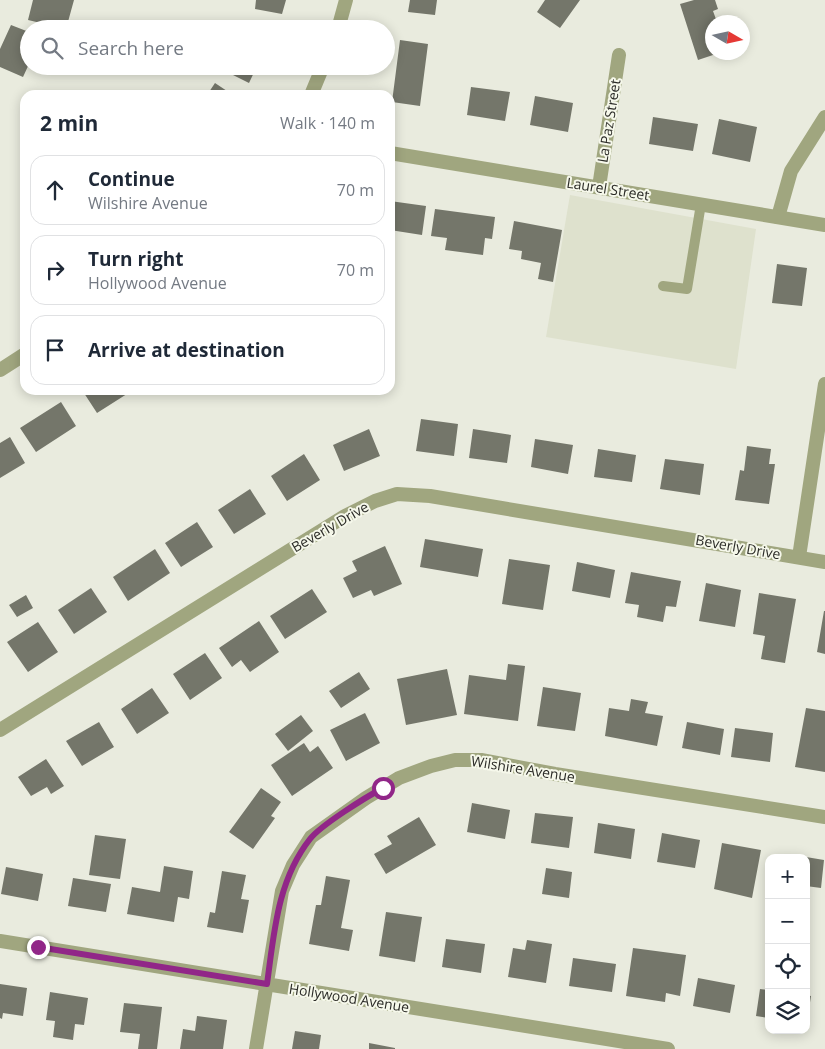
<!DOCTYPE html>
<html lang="en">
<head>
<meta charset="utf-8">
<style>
	body { margin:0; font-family:"Open Sans",sans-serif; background:#f6f6f7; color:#1f2937 }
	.controls { position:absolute; right:15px; bottom:15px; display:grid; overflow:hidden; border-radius:10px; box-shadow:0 2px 12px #0003 }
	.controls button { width:45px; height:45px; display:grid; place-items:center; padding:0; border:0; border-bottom:1px solid #e0e1e3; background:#fff; color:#1f2937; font:25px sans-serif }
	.compass { position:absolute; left:705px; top:15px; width:45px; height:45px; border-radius:50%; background:#fff; box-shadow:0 2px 12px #0003; rotate:99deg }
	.stop { position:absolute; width:15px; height:15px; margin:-11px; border:4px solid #912688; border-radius:50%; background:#fff }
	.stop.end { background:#912688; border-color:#fff; box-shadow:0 1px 5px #0008 }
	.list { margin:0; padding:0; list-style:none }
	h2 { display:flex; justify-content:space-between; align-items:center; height:65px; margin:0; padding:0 20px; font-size:21px }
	h2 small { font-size:16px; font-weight:400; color:#747a83 }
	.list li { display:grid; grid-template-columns:32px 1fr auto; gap:15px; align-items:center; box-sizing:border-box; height:70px; margin:0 10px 10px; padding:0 10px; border:1px solid #e0e1e3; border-radius:15px }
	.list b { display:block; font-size:19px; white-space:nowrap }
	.list p { margin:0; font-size:16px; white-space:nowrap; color:#747a83 }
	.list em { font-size:16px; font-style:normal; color:#747a83 }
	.icon { flex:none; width:28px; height:28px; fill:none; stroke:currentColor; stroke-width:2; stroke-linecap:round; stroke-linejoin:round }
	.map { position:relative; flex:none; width:825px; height:1049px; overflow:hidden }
	.search { position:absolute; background:#fff; box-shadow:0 2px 12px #0003; left:20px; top:20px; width:375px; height:55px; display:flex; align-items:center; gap:12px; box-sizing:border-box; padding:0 18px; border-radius:28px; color:#747a83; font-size:19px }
	.panel { position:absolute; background:#fff; box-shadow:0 2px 12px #0003; left:20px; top:90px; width:375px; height:305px; border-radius:15px }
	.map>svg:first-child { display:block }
	.built { fill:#dee1cd }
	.building { fill:#74766a }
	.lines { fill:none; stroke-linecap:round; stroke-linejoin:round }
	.service { stroke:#a0a67f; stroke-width:10 }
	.minor { stroke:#a0a67f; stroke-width:14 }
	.tertiary { stroke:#a0a67f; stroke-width:14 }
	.route { stroke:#912688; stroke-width:6 }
	.labels { text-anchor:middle; stroke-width:4; stroke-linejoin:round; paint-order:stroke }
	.street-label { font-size:14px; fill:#2b2b27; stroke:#f6f8eb }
</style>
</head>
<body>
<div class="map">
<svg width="825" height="1049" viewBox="0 0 825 1049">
	<rect width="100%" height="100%" fill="#e9ebde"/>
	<path class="built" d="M 570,195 L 756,229 L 736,369 L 546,337 Z"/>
	<path class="building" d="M 33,0 L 74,0 L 66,29 L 28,20 Z
		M 256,0 L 286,0 L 282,14 L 255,9 Z
		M 410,0 L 437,0 L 435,15 L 408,12 Z
		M 545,0 L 580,0 L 560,28 L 537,12 Z
		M 694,0 L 715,0 L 718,9 L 713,11 L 717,22 L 712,22 L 712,52 L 719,53 L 698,60 L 680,4 Z
		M 234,22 L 248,29 L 231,29 Z
		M 11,25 L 29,32 L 29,64 L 23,77 L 0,67 L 0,49 Z
		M 400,40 L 428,44 L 420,106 L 392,102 Z
		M 227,66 L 257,66 L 249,83 L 225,71 Z
		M 215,83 L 233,95 L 207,95 Z
		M 471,87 L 510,92 L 505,121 L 467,115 Z
		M 535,96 L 573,103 L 568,132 L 530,125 Z
		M 653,117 L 698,124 L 693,151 L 649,144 Z
		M 719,119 L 757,127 L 750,162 L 712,154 Z
		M 390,201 L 426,206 L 422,235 L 390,230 Z
		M 435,209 L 495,217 L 492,239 L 485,238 L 483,255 L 445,250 L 447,238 L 431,236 Z
		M 514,221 L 562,230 L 553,282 L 538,279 L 541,263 L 521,259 L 522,251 L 509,249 Z
		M 777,264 L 807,268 L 802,306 L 772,303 Z
		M 82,390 L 128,390 L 130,392 L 97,413 Z
		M 61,402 L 76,426 L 36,452 L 20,428 Z
		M 421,419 L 458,424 L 454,456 L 416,451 Z
		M 369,429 L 380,456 L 344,471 L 333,445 Z
		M 473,429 L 511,435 L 507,463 L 469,458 Z
		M 10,437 L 25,463 L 0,478 L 0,443 Z
		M 535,439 L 573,445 L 568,474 L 531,467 Z
		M 747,446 L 771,449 L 769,464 L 775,464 L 769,504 L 735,500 L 740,470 L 744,471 Z
		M 598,449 L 636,455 L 632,482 L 594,477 Z
		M 304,454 L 320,480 L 287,501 L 271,476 Z
		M 665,459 L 704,464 L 700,495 L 660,489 Z
		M 250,489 L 266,514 L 234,534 L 218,510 Z
		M 197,522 L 213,547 L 181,567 L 165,543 Z
		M 425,539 L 483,549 L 478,577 L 420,567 Z
		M 385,546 L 402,584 L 374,596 L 371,590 L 353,598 L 343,578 L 357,571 L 352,561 Z
		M 155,549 L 170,573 L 128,601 L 113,577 Z
		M 509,559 L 550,565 L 543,610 L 502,604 Z
		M 577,562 L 615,570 L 610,598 L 572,591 Z
		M 631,572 L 681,581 L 676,607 L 666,606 L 663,622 L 637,617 L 639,605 L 625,603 Z
		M 706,583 L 741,590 L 735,627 L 699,621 Z
		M 91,588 L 107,612 L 74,634 L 58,610 Z
		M 312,589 L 327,612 L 285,639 L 270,616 Z
		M 759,593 L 796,599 L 785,663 L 761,659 L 765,636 L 753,634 Z
		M 26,595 L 33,608 L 17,617 L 9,605 Z
		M 824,611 L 825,611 L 825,654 L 817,652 Z
		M 259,621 L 279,652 L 250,672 L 241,660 L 232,667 L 219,648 Z
		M 38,622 L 58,652 L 28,672 L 7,642 Z
		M 205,653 L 222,678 L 190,700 L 173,674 Z
		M 508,664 L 525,666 L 518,721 L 464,714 L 469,675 L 506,680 Z
		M 447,669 L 457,715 L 406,725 L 397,679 Z
		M 359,672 L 370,689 L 341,708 L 329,691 Z
		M 543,687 L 581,693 L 575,731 L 537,726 Z
		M 152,688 L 169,713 L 137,734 L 121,709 Z
		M 631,699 L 648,702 L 645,713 L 663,716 L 657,746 L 605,736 L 609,708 L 629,711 Z
		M 806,708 L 825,711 L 825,772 L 795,767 Z
		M 365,713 L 380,743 L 346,761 L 330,730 Z
		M 301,715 L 313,731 L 288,751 L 275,734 Z
		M 99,722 L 114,747 L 82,766 L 66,741 Z
		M 687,722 L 724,729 L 720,755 L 682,748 Z
		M 735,728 L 773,733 L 770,762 L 731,757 Z
		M 304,743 L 310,752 L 318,746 L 333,768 L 292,796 L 271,765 Z
		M 46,759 L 64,786 L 51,794 L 47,787 L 31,796 L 18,777 Z
		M 261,788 L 281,802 L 271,816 L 275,818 L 253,849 L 229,832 Z
		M 472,803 L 510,810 L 505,839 L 467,832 Z
		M 535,813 L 573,817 L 569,848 L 531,843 Z
		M 419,817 L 436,845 L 386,874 L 374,854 L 392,844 L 387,836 Z
		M 598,823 L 635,829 L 631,859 L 594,853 Z
		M 662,833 L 700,840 L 695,868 L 657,862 Z
		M 95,835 L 126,839 L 120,879 L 89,875 Z
		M 722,843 L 761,850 L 752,898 L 714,889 Z
		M 806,857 L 824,860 L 821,888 L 806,886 Z
		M 164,866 L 193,871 L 189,899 L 178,897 L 174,922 L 127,914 L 132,887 L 160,892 Z
		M 6,867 L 43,874 L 38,901 L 1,894 Z
		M 546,868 L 572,872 L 569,898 L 542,894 Z
		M 222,871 L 246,875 L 241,899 L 249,900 L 243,933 L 207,927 L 210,912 L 215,913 Z
		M 326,876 L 350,880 L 341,928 L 353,930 L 349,951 L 309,944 L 316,905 L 321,905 Z
		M 73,878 L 111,884 L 106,912 L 68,906 Z
		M 386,912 L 422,917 L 415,962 L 379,956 Z
		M 446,939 L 485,944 L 481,973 L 442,967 Z
		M 527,940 L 552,944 L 546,983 L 508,977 L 513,948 L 525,950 Z
		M 633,948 L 686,955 L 680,996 L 666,993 L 665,1002 L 626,996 Z
		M 573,958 L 616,964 L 612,992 L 569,986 Z
		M 698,978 L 735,985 L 730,1013 L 693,1006 Z
		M 0,984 L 27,988 L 23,1016 L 3,1013 L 2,1019 L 0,1018 Z
		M 760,989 L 769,990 L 769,1018 L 756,1016 Z
		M 50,992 L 88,998 L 84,1025 L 75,1024 L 73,1040 L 53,1037 L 55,1021 L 46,1020 Z
		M 806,995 L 811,996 L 807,1022 L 806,1022 Z
		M 124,1003 L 162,1007 L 157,1049 L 138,1049 L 140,1034 L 120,1032 Z
		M 197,1016 L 227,1020 L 223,1049 L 180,1049 L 183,1029 L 195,1031 Z
		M 295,1031 L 321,1035 L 319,1049 L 292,1049 Z
		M 369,1043 L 395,1048 L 395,1049 L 369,1049 Z"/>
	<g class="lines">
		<path class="service" d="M 663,286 L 687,289 L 701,204"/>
		<path class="minor" d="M 599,187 L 619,55
			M 778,217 L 791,171 L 825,117
			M 799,557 L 825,384
			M 0,730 L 345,516 L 375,501 L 397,494 L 430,496 L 825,562
			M 0,941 L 668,1049
			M 256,1049 L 282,891 L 293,865 L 311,837 L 366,798 L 399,778 L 431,766 L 455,760 L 481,760 L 555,774 L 825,817"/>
		<path class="tertiary" d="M 338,29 L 346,0
			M 311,95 L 323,66
			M 390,153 L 825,225
			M 0,370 L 25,354"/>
	</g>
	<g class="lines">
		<path class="route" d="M 38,947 L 267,984 C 274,934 277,881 310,839 C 321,825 366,797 383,788"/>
	</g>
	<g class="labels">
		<g class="street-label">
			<text transform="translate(609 121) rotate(-81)" y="5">La Paz Street</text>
			<text transform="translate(608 189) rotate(9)" y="5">Laurel Street</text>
			<text transform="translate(330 527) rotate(-30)" y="5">Beverly Drive</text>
			<text transform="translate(738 547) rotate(10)" y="5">Beverly Drive</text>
			<text transform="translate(523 769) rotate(9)" y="5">Wilshire Avenue</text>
			<text transform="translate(349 998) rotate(9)" y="5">Hollywood Avenue</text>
		</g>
	</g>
</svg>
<div class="controls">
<button>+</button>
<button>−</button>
<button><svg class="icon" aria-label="locate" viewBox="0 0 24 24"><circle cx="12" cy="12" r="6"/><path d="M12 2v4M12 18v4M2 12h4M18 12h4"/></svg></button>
<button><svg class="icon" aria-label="layers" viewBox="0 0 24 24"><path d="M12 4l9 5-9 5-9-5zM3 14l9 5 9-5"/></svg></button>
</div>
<svg class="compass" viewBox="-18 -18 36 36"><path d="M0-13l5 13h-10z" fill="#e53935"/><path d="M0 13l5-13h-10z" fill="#747a83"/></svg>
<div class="stop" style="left:383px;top:788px"></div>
<div class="stop end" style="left:38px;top:947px"></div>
<div class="search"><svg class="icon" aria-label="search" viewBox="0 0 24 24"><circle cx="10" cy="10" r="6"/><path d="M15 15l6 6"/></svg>Search here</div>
<section class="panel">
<h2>2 min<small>Walk · 140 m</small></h2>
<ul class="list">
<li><svg class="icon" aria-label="ahead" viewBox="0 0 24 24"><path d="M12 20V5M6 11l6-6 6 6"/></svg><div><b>Continue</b><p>Wilshire Avenue</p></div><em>70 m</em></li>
<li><svg class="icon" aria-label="right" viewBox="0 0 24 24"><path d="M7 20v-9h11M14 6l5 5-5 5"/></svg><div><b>Turn right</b><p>Hollywood Avenue</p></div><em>70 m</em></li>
<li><svg class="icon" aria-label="arrive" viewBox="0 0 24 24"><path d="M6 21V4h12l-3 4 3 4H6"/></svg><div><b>Arrive at destination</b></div></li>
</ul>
</section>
</div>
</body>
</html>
